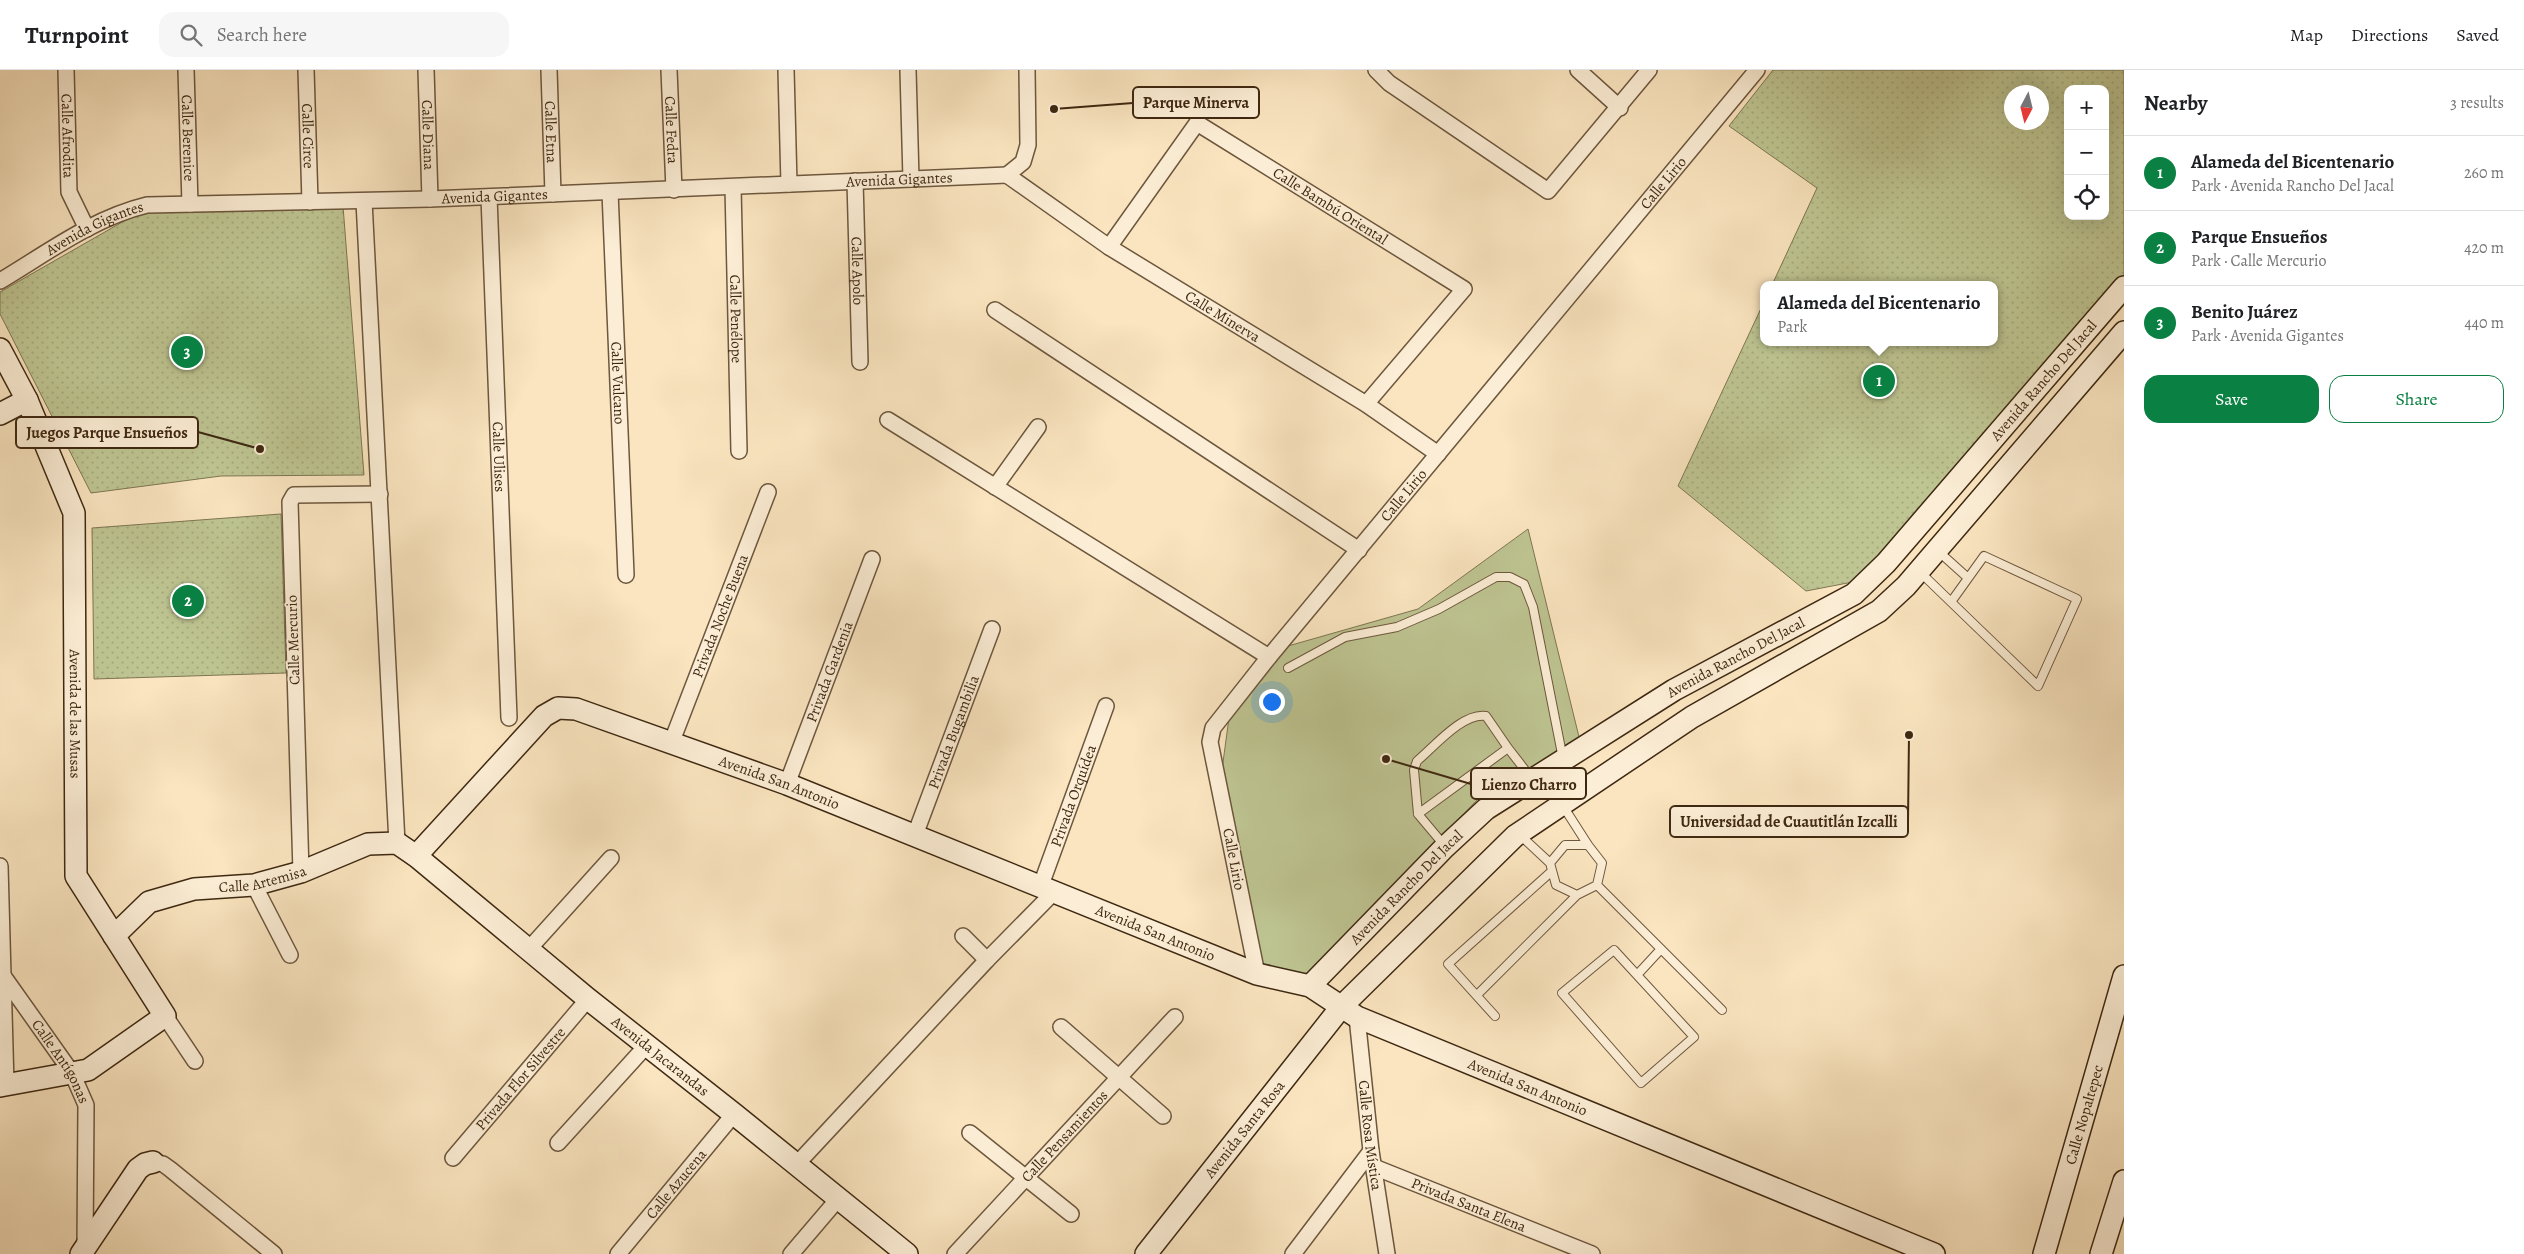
<!DOCTYPE html>
<html lang="en">
<head>
<meta charset="utf-8">
<style>
	body { margin:0; font-family:Alegreya,serif; background:#f6f6f6; color:#202124 }
	.controls { position:absolute; right:15px; top:15px; display:grid; overflow:hidden; border-radius:10px; box-shadow:0 5px 20px #0002 }
	.controls button { width:45px; height:45px; display:grid; place-items:center; padding:0; border:0; border-bottom:1px solid #e0e0e0; background:#fff; color:#202124; font:25px sans-serif }
	.compass { position:absolute; left:2004px; top:15px; width:45px; height:45px; border-radius:50%; background:#fff; box-shadow:0 5px 20px #0002; rotate:187deg }
	.you { position:absolute; left:1271px; top:631px; width:18px; height:18px; margin:-12px; border:4px solid #fff; border-radius:50%; background:#1a73e8; box-shadow:0 0 0 8px #1a73e833 }
	.badge { display:grid; place-items:center; width:32px; height:32px; border-radius:50%; background:#0b8043; color:#fff; font-size:16px; font-weight:700 }
	.pin { position:absolute; translate:-50% -50%; border:2px solid #fff; box-shadow:0 1px 5px #0006 }
	.popup { position:absolute; left:1760px; top:211px; width:238px; height:65px; box-sizing:border-box; display:grid; place-content:center; border-radius:10px; background:#fff; filter:drop-shadow(0 1px 4px #0005); font-size:16px; white-space:nowrap; color:#757577 }
	.popup b { font-size:19px; color:#202124 }
	.popup::after { content:''; position:absolute; left:50%; top:100%; margin-left:-10px; border:10px solid transparent; border-top-color:#fff }
	.list { margin:0; padding:0; list-style:none }
	h2 { display:flex; justify-content:space-between; align-items:center; height:65px; margin:0; padding:0 20px; font-size:21px }
	h2 small { font-size:16px; font-weight:400; color:#757577 }
	.list li { display:grid; grid-template-columns:32px 1fr auto; gap:15px; align-items:center; box-sizing:border-box; height:75px; padding:0 20px; border-top:1px solid #e0e0e0 }
	.list b { display:block; font-size:19px; white-space:nowrap }
	.list p { margin:0; font-size:16px; white-space:nowrap; color:#757577 }
	.list em { font-size:16px; font-style:normal; color:#757577 }
	.actions { display:flex; gap:10px; padding:15px 20px }
	.actions a { flex:1; padding:11px 0; border:1px solid #0b8043; border-radius:15px; text-align:center; font-size:18px; color:#0b8043 }
	.actions .main { background:#0b8043; color:#fff }
	.icon { flex:none; width:28px; height:28px; fill:none; stroke:currentColor; stroke-width:2; stroke-linecap:round; stroke-linejoin:round }
	.map { position:relative; flex:none; width:2124px; height:1184px; overflow:hidden }
	header { display:flex; align-items:center; gap:30px; box-sizing:border-box; height:70px; padding:0 25px; background:#fff; border-bottom:1px solid #e0e0e0 }
	header strong { font-size:24px }
	nav { display:flex; gap:28px; margin-inline-start:auto; font-size:18px }
	.search { width:350px; height:45px; background:#f6f6f6; display:flex; align-items:center; gap:12px; box-sizing:border-box; padding:0 18px; border-radius:15px; color:#757577; font-size:19px }
	main { display:flex }
	aside { flex:1; background:#fff }
	.map>svg:first-child { display:block }
	.grass { fill:url(#grass-dots); stroke:#7e7652; fill-rule:evenodd }
	.garden { fill:#bec592; stroke:#7e7652 }
	.lines { fill:none; stroke-linecap:round; stroke-linejoin:round }
	.lane-casing { stroke:#6d573d; stroke-width:10 }
	.street-casing { stroke:#6d573d; stroke-width:18 }
	.secondary-casing { stroke:#3e2811; stroke-width:24 }
	.lane { stroke:#fceed6; stroke-width:8 }
	.street { stroke:#fceed6; stroke-width:15 }
	.secondary { stroke:#fceed6; stroke-width:21 }
	.labels { text-anchor:middle; stroke-width:4; stroke-linejoin:round; paint-order:stroke }
	.street-label { font-size:15px; fill:#3e2811; stroke:#fceed6 }
	.leader { fill:none; stroke:#3e2811; stroke-width:2 }
	.callout-dot { fill:#3e2811; stroke:#fceed6; stroke-width:2 }
	.callout { fill:#fceed6; stroke:#3e2811; stroke-width:2 }
	.callout-label { font-size:16px; text-anchor:middle; font-weight:bold; fill:#3e2811 }
</style>
</head>
<body>
<header>
<strong>Turnpoint</strong>
<div class="search"><svg class="icon" aria-label="search" viewBox="0 0 24 24"><circle cx="10" cy="10" r="6"/><path d="M15 15l6 6"/></svg>Search here</div>
<nav><a>Map</a><a>Directions</a><a>Saved</a></nav>
</header>
<main>
<div class="map">
<svg width="2124" height="1184" viewBox="0 0 2124 1184">
	<defs>
		<pattern id="grass-dots" width="8" height="8" patternUnits="userSpaceOnUse" patternTransform="scale(1.25)"><rect width="8" height="8" fill="#bec592"/><path d="M2 2h.1M6 6h.1" fill="none" stroke="#a4a97d" stroke-width="1.8" stroke-linecap="round"/></pattern>
	</defs>
	<rect width="100%" height="100%" fill="#fae5c0"/>
	<filter id="stains"><feTurbulence type="fractalNoise" baseFrequency=".004" numOctaves="4"/><feColorMatrix values="0 0 0 0 .2 0 0 0 0 .09 0 0 0 0 .02 0 0 0 .5 -.17"/></filter>
	<radialGradient id="worn" r=".72"><stop offset=".6" stop-color="#630" stop-opacity="0"/><stop offset="1" stop-color="#630" stop-opacity=".3"/></radialGradient>
	<path class="grass" d="M 1773,0 L 2124,0 L 2124,207 L 1858,511 L 1806,521 L 1678,416 L 1764,232 L 1764,272 L 1994,272 L 1994,215 L 1772,215 L 1817,118 L 1729,56 ZM 2068,19 L 2105,19 L 2105,146 L 2068,146 ZM 2012,22 L 2042,22 L 2042,52 L 2012,52 Z
		M 343,136 L 364,405 L 221,406 L 91,423 L 0,244 L 0,222 L 145,139 Z
		M 281,444 L 286,603 L 94,609 L 92,458 Z"/>
	<path class="garden" d="M 1528,459 L 1580,671 L 1479,728 L 1305,908 L 1258,896 L 1221,707 L 1229,648 L 1281,578 L 1418,539 Z"/>
	<g class="lines">
		<defs>
			<path id="lane" d="M 1938,481 L 1968,508
				M 1984,486 L 2077,529 L 2038,616 L 1951,532 Z
				M 1921,503 L 1951,532
				M 1288,598 L 1345,567 L 1397,557 L 1439,539 L 1496,507 L 1510,507 L 1524,514 L 1533,537 L 1563,689
				M 1563,736 L 1588,775
				M 1418,744 L 1414,700 L 1417,691 C 1434,677 1463,642 1486,646 L 1508,678
				M 1520,765 L 1550,793
				M 1444,775 L 1418,744 L 1508,678 L 1532,709
				M 1565,775 L 1588,775 L 1602,793 L 1597,815 L 1577,825 L 1556,815 L 1550,793 Z
				M 1597,815 L 1722,940
				M 1614,880 L 1694,967 L 1641,1013 L 1562,923 Z
				M 1637,905 L 1661,879
				M 1477,925 L 1577,825
				M 1495,946 L 1448,894 L 1552,801"/>
			<g id="street">
				<path id="s1" d="M 66,0 L 69,122 L 87,159"/>
				<path id="s2" d="M 186,0 L 190,134"/>
				<path id="s3" d="M 306,0 L 310,132"/>
				<path id="s4" d="M 426,0 L 430,129"/>
				<path id="s5" d="M 549,0 L 553,124"/>
				<path id="s6" d="M 669,0 L 674,120"/>
				<path d="M 786,0 L 789,114"/>
				<path d="M 908,0 L 911,109"/>
				<path d="M 1376,0 L 1389,13 L 1548,121 L 1649,0"/>
				<path d="M 1578,0 L 1620,38"/>
				<path id="s7" d="M 1007,105 L 1109,177 L 1366,334 L 1438,384"/>
				<path d="M 1007,105 L 1023,92 L 1028,75 L 1027,0"/>
				<path id="s8" d="M 855,111 L 860,292"/>
				<path id="s9" d="M 733,117 L 739,381"/>
				<path id="s10" d="M 610,122 L 626,505"/>
				<path id="s11" d="M 489,127 L 509,648"/>
				<path d="M 364,131 L 397,773"/>
				<path id="s12" d="M 1109,177 L 1197,53 L 1464,219 L 1366,334"/>
				<path id="s13" d="M 0,211 C 47,183 93,148 147,135 L 430,129 L 1007,105"/>
				<path d="M 995,240 L 1359,480"/>
				<path d="M 888,350 L 1269,587"/>
				<path d="M 995,417 L 1038,357"/>
				<path id="s14" d="M 672,671 L 768,422"/>
				<path id="s15" d="M 787,714 L 872,489"/>
				<path id="s16" d="M 915,765 L 992,559"/>
				<path d="M 0,796 L 6,1015"/>
				<path d="M 301,802 L 290,432 L 294,425 L 380,424"/>
				<path d="M 254,815 L 290,885"/>
				<path id="s17" d="M 1041,815 L 1106,636"/>
				<path d="M 963,866 L 987,890"/>
				<path d="M 528,880 L 611,788"/>
				<path id="s18" d="M 1257,904 L 1210,672 L 1213,658 L 1269,587 L 1757,0"/>
				<path id="s19" d="M 4,907 L 72,1003 L 86,1035 L 85,1179"/>
				<path d="M 165,946 L 195,991"/>
				<path id="s20" d="M 1357,947 L 1371,1081 L 1387,1184"/>
				<path d="M 1061,957 L 1163,1046"/>
				<path d="M 970,1063 L 1071,1144"/>
				<path d="M 558,1073 L 647,975"/>
				<path id="s21" d="M 453,1088 L 588,929"/>
				<path d="M 153,1092 L 163,1094 L 170,1099 L 274,1184"/>
				<path d="M 796,1095 L 987,890 L 1055,821"/>
				<path id="s22" d="M 1374,1097 L 1592,1184"/>
				<path id="s23" d="M 618,1184 L 734,1044"/>
				<path d="M 791,1184 L 838,1129"/>
				<path id="s24" d="M 955,1184 L 1175,947"/>
				<path d="M 1293,1184 L 1371,1081"/>
			</g>
			<g id="secondary">
				<path id="s25" d="M 0,279 L 27,330 L 74,443 L 76,806 L 165,946 L 88,1000 L 0,1016"/>
				<path d="M 0,344 L 27,330"/>
				<path id="s26" d="M 416,786 L 544,646 L 558,638 L 576,639 L 787,714 L 1257,904 L 1310,916 L 1357,947 L 1934,1184"/>
				<path id="s27" d="M 114,866 L 149,832 L 194,819 L 254,815 L 301,802 L 368,774 L 397,773 L 416,786 L 588,929 L 734,1044 L 907,1184"/>
				<path id="s28" d="M 1310,916 L 1445,777 L 1486,739 L 1674,620 L 1854,524 L 1886,493 L 2124,217"/>
				<path d="M 81,1184 L 138,1099 L 145,1094 L 153,1092"/>
				<path id="s29" d="M 1146,1184 L 1342,936 L 1515,766 L 1692,647 L 1879,541 L 1906,516 L 2124,262"/>
				<path id="s30" d="M 2044,1184 L 2124,906"/>
				<path d="M 2101,1184 L 2124,1111"/>
			</g>
		</defs>
		<use href="#lane" class="lane-casing"/>
		<use href="#street" class="street-casing"/>
		<use href="#secondary" class="secondary-casing"/>
		<use href="#lane" class="lane"/>
		<use href="#street" class="street"/>
		<use href="#secondary" class="secondary"/>
	</g>
	<g class="labels">
		<g class="street-label">
			<text dy="5" stroke="none"><textPath href="#s6" startOffset="60">Calle Fedra</textPath></text>
			<text dy="5" stroke="none"><textPath href="#s5" startOffset="62">Calle Etna</textPath></text>
			<text dy="5" stroke="none"><textPath href="#s4" startOffset="65">Calle Diana</textPath></text>
			<text dy="5" stroke="none"><textPath href="#s3" startOffset="66">Calle Circe</textPath></text>
			<text dy="5" stroke="none"><textPath href="#s1" startOffset="66">Calle Afrodita</textPath></text>
			<text dy="5" stroke="none"><textPath href="#s2" startOffset="68">Calle Berenice</textPath></text>
			<text dy="5" stroke="none"><textPath href="#s13" startOffset="919">Avenida Gigantes</textPath></text>
			<text dy="5" stroke="none"><textPath href="#s18" startOffset="958">Calle Lirio</textPath></text>
			<text dy="5" stroke="none"><textPath href="#s13" startOffset="514">Avenida Gigantes</textPath></text>
			<text dy="5" stroke="none"><textPath href="#s12" startOffset="309">Calle Bambú Oriental</textPath></text>
			<text dy="5" stroke="none"><textPath href="#s13" startOffset="109">Avenida Gigantes</textPath></text>
			<text dy="5" stroke="none"><textPath href="#s8" startOffset="90">Calle Apolo</textPath></text>
			<text dy="5" stroke="none"><textPath href="#s7" startOffset="258">Calle Minerva</textPath></text>
			<text dy="5" stroke="none"><textPath href="#s9" startOffset="132">Calle Penélope</textPath></text>
			<text dy="5" stroke="none"><textPath href="#s28" startOffset="962">Avenida Rancho Del Jacal</textPath></text>
			<text dy="5" stroke="none"><textPath href="#s10" startOffset="191">Calle Vulcano</textPath></text>
			<text dy="5" stroke="none"><textPath href="#s11" startOffset="260">Calle Ulises</textPath></text>
			<text dy="5" stroke="none"><textPath href="#s18" startOffset="552">Calle Lirio</textPath></text>
			<text dy="5" stroke="none"><textPath href="#s14" startOffset="134">Privada Noche Buena</textPath></text>
			<text transform="translate(293 570) rotate(-92)" y="5">Calle Mercurio</text>
			<text dy="5" stroke="none"><textPath href="#s28" startOffset="542">Avenida Rancho Del Jacal</textPath></text>
			<text dy="5" stroke="none"><textPath href="#s15" startOffset="120">Privada Gardenia</textPath></text>
			<text dy="5" stroke="none"><textPath href="#s25" startOffset="381">Avenida de las Musas</textPath></text>
			<text dy="5" stroke="none"><textPath href="#s16" startOffset="110">Privada Bugambilia</textPath></text>
			<text dy="5" stroke="none"><textPath href="#s26" startOffset="440">Avenida San Antonio</textPath></text>
			<text dy="5" stroke="none"><textPath href="#s17" startOffset="95">Privada Orquídea</textPath></text>
			<text transform="translate(1234 789) rotate(79)" y="5">Calle Lirio</text>
			<text dy="5" stroke="none"><textPath href="#s27" startOffset="165">Calle Artemisa</textPath></text>
			<text dy="5" stroke="none"><textPath href="#s28" startOffset="138">Avenida Rancho Del Jacal</textPath></text>
			<text dy="5" stroke="none"><textPath href="#s26" startOffset="845">Avenida San Antonio</textPath></text>
			<text dy="5" stroke="none"><textPath href="#s27" startOffset="645">Avenida Jacarandas</textPath></text>
			<text dy="5" stroke="none"><textPath href="#s19" startOffset="102">Calle Antígonas</textPath></text>
			<text dy="5" stroke="none"><textPath href="#s21" startOffset="104">Privada Flor Silvestre</textPath></text>
			<text dy="5" stroke="none"><textPath href="#s26" startOffset="1250">Avenida San Antonio</textPath></text>
			<text dy="5" stroke="none"><textPath href="#s30" startOffset="145">Calle Nopaltepec</textPath></text>
			<text dy="5" stroke="none"><textPath href="#s29" startOffset="159">Avenida Santa Rosa</textPath></text>
			<text dy="5" stroke="none"><textPath href="#s20" startOffset="119">Calle Rosa Mística</textPath></text>
			<text dy="5" stroke="none"><textPath href="#s24" startOffset="161">Calle Pensamientos</textPath></text>
			<text dy="5" stroke="none"><textPath href="#s23" startOffset="91">Calle Azucena</textPath></text>
			<text dy="5" stroke="none"><textPath href="#s22" startOffset="102">Privada Santa Elena</textPath></text>
		</g>
	</g>
	<path class="leader" d="M1054 39L1133 33M260 379L198 362M1386 689L1471 714M1909 665L1908 751"/>
	<g class="callout-dot">
		<circle cx="1054" cy="39" r="5"/>
		<circle cx="260" cy="379" r="5"/>
		<circle cx="1386" cy="689" r="5"/>
		<circle cx="1909" cy="665" r="5"/>
	</g>
	<g class="callout">
		<rect x="1133" y="17" width="126" height="31" rx="5"/>
		<rect x="16" y="347" width="182" height="31" rx="5"/>
		<rect x="1471" y="698" width="115" height="31" rx="5"/>
		<rect x="1670" y="736" width="238" height="31" rx="5"/>
	</g>
	<g class="callout-label">
		<text x="1196" y="38">Parque Minerva</text>
		<text x="107" y="368">Juegos Parque Ensueños</text>
		<text x="1529" y="720">Lienzo Charro</text>
		<text x="1789" y="757">Universidad de Cuautitlán Izcalli</text>
	</g>
	<rect width="100%" height="100%" filter="url(#stains)"/>
	<rect width="100%" height="100%" fill="url(#worn)"/>
</svg>
<div class="controls">
<button>+</button>
<button>−</button>
<button><svg class="icon" aria-label="locate" viewBox="0 0 24 24"><circle cx="12" cy="12" r="6"/><path d="M12 2v4M12 18v4M2 12h4M18 12h4"/></svg></button>
</div>
<svg class="compass" viewBox="-18 -18 36 36"><path d="M0-13l5 13h-10z" fill="#e53935"/><path d="M0 13l5-13h-10z" fill="#757577"/></svg>
<div class="you"></div>
<div class="pin badge" style="left:1879px;top:311px">1</div>
<div class="popup"><b>Alameda del Bicentenario</b>Park</div>
<div class="pin badge" style="left:188px;top:531px">2</div>
<div class="pin badge" style="left:187px;top:282px">3</div>
</div>
<aside>
<h2>Nearby<small>3 results</small></h2>
<ul class="list">
<li><span class="badge">1</span><div><b>Alameda del Bicentenario</b><p>Park · Avenida Rancho Del Jacal</p></div><em>260 m</em></li>
<li><span class="badge">2</span><div><b>Parque Ensueños</b><p>Park · Calle Mercurio</p></div><em>420 m</em></li>
<li><span class="badge">3</span><div><b>Benito Juárez</b><p>Park · Avenida Gigantes</p></div><em>440 m</em></li>
</ul>
<div class="actions"><a class="main">Save</a><a>Share</a></div>
</aside>
</main>
</body>
</html>
